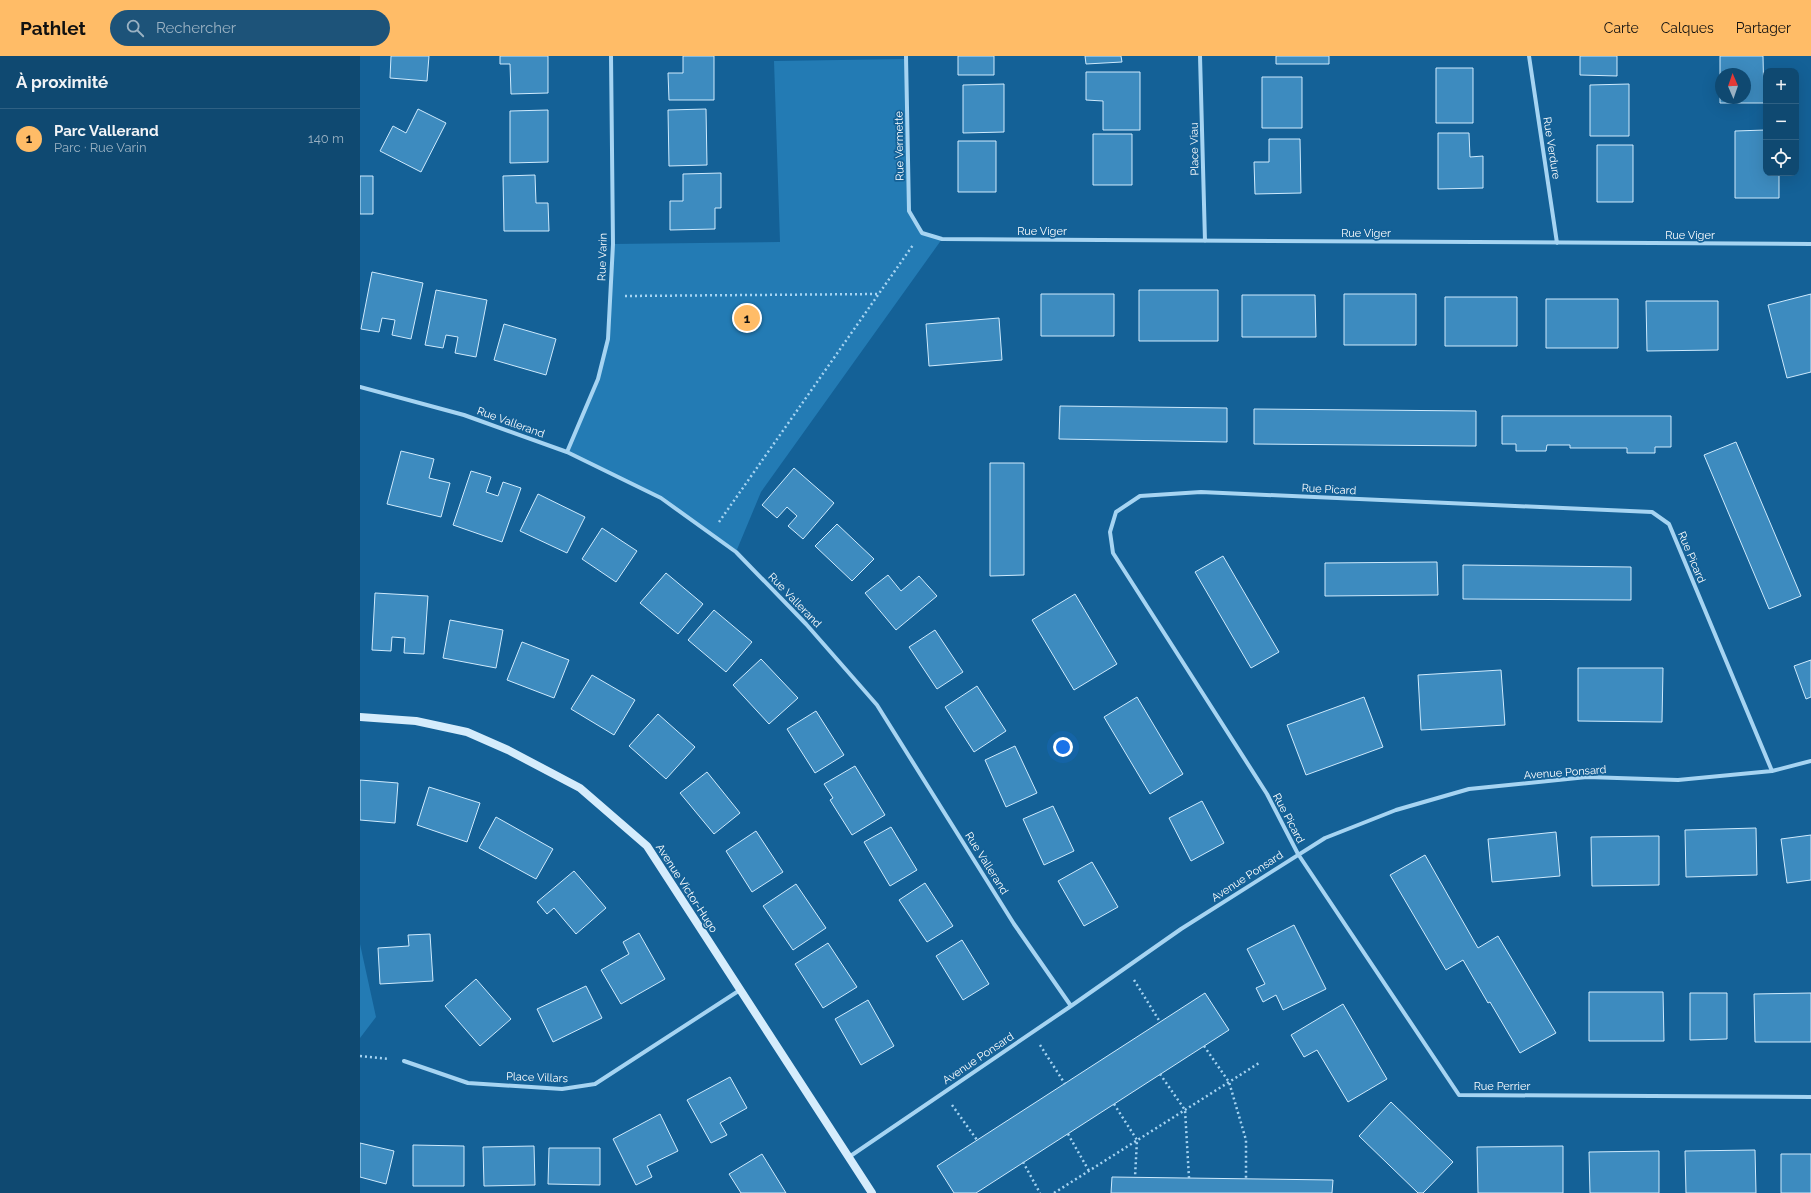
<!DOCTYPE html>
<html lang="fr">
<head>
<meta charset="utf-8">
<style>
	body { margin:0; font-family:Raleway,sans-serif; background:#1d5379; color:#f1f3f6 }
	.controls { position:absolute; right:12px; top:12px; display:grid; overflow:hidden; border-radius:8px; box-shadow:0 4px 16px #0002 }
	.controls button { width:36px; height:36px; display:grid; place-items:center; padding:0; border:0; border-bottom:1px solid #2f6184; background:#0f4971; color:#f1f3f6; font:20px sans-serif }
	.compass { position:absolute; left:1355px; top:12px; width:36px; height:36px; border-radius:50%; background:#0f4971; box-shadow:0 4px 16px #0002; rotate:358deg }
	.you { position:absolute; left:703px; top:691px; width:14px; height:14px; margin:-10px; border:3px solid #fff; border-radius:50%; background:#1a73e8; box-shadow:0 0 0 6px #1a73e833 }
	.badge { display:grid; place-items:center; width:26px; height:26px; border-radius:50%; background:#ffbc67; color:#111; font-size:13px; font-weight:700 }
	.pin { position:absolute; translate:-50% -50%; border:2px solid #fff; box-shadow:0 1px 4px #0006 }
	.list { margin:0; padding:0; list-style:none }
	h2 { display:flex; justify-content:space-between; align-items:center; height:52px; margin:0; padding:0 16px; font-size:17px }
	h2 small { font-size:13px; font-weight:400; color:#9bb2c3 }
	.list li { display:grid; grid-template-columns:26px 1fr auto; gap:12px; align-items:center; box-sizing:border-box; height:60px; padding:0 16px; border-top:1px solid #2f6184 }
	.list b { display:block; font-size:15px; white-space:nowrap }
	.list p { margin:0; font-size:13px; white-space:nowrap; color:#9bb2c3 }
	.list em { font-size:13px; font-style:normal; color:#9bb2c3 }
	.icon { flex:none; width:22px; height:22px; fill:none; stroke:currentColor; stroke-width:2; stroke-linecap:round; stroke-linejoin:round }
	.map { position:relative; flex:none; width:1451px; height:1137px; overflow:hidden }
	header { display:flex; align-items:center; gap:24px; box-sizing:border-box; height:56px; padding:0 20px; background:#ffbc67; color:#111 }
	header strong { font-size:19px }
	nav { display:flex; gap:22px; margin-inline-start:auto; font-size:14px }
	.search { width:280px; height:36px; background:#1d5379; display:flex; align-items:center; gap:10px; box-sizing:border-box; padding:0 14px; border-radius:22px; color:#9bb2c3; font-size:15px }
	main { display:flex }
	aside { flex:1; background:#0f4971 }
	.map>svg:first-child { display:block }
	.green { fill:#237bb4 }
	.building { fill:#3d8bbf; stroke:#ceeafd; fill-rule:evenodd }
	.lines { fill:none; stroke-linecap:round; stroke-linejoin:round }
	.path { stroke:#a6d4f2; stroke-width:2.5; stroke-dasharray:2 3; stroke-linecap:butt }
	.street { stroke:#a6d4f2; stroke-width:4 }
	.secondary { stroke:#d5ecfc; stroke-width:8 }
	.labels { text-anchor:middle; stroke-width:3.5; stroke-linejoin:round; paint-order:stroke }
	.street-label { font-size:11px; fill:#fff; stroke:#146197 }
</style>
</head>
<body>
<header>
<strong>Pathlet</strong>
<div class="search"><svg class="icon" aria-label="search" viewBox="0 0 24 24"><circle cx="10" cy="10" r="6"/><path d="M15 15l6 6"/></svg>Rechercher</div>
<nav><a>Carte</a><a>Calques</a><a>Partager</a></nav>
</header>
<main>
<aside>
<h2>À proximité<small></small></h2>
<ul class="list">
<li><span class="badge">1</span><div><b>Parc Vallerand</b><p>Parc · Rue Varin</p></div><em>140 m</em></li>
</ul>
</aside>
<div class="map">
<svg width="1451" height="1137" viewBox="0 0 1451 1137">
	<rect width="100%" height="100%" fill="#146197"/>
	<path class="green" d="M 546,3 L 549,155 L 562,177 L 582,183 L 401,436 L 376,496 L 301,442 L 207,396 L 238,323 L 248,283 L 253,188 L 420,186 L 414,5 Z
		M 0,888 L 16,961 L 0,982 Z"/>
	<path class="building" d="M 31,0 L 69,0 L 67,25 L 30,22 Z
		M 140,0 L 188,0 L 188,37 L 151,38 L 150,8 L 140,8 Z
		M 323,0 L 354,0 L 354,44 L 309,44 L 308,17 L 323,17 Z
		M 598,0 L 634,0 L 634,19 L 598,19 Z
		M 725,0 L 761,0 L 762,6 L 726,8 Z
		M 916,0 L 969,0 L 969,8 L 916,8 Z
		M 1220,0 L 1257,0 L 1257,20 L 1220,19 Z
		M 1360,0 L 1403,0 L 1404,47 L 1360,47 ZM 1361,18 L 1385,18 L 1385,42 L 1361,42 Z
		M 1076,12 L 1113,12 L 1113,67 L 1076,67 Z
		M 726,16 L 780,16 L 780,74 L 743,74 L 743,45 L 726,44 Z
		M 902,21 L 942,21 L 942,72 L 902,72 Z
		M 644,28 L 644,76 L 603,77 L 603,29 Z
		M 1269,28 L 1269,80 L 1230,80 L 1230,29 Z
		M 58,53 L 86,67 L 61,116 L 20,95 L 33,70 L 46,77 Z
		M 346,53 L 347,109 L 309,110 L 308,54 Z
		M 188,54 L 188,106 L 150,107 L 150,55 Z
		M 1406,74 L 1406,117 L 1419,117 L 1419,142 L 1375,142 L 1375,75 Z
		M 1078,77 L 1109,77 L 1110,101 L 1123,100 L 1123,132 L 1078,133 Z
		M 733,78 L 772,78 L 772,129 L 733,129 Z
		M 909,83 L 940,83 L 941,137 L 895,138 L 894,106 L 909,106 Z
		M 598,85 L 636,85 L 636,136 L 598,136 Z
		M 1237,89 L 1273,89 L 1273,146 L 1237,146 Z
		M 361,117 L 361,152 L 355,152 L 355,173 L 310,174 L 310,145 L 323,145 L 323,118 Z
		M 175,119 L 176,147 L 188,147 L 189,175 L 144,175 L 143,120 Z
		M 0,120 L 13,120 L 13,158 L 0,158 Z
		M 12,216 L 63,227 L 51,283 L 32,279 L 35,264 L 22,262 L 19,276 L 1,273 Z
		M 76,234 L 127,244 L 116,301 L 95,297 L 98,281 L 86,279 L 83,292 L 65,289 Z
		M 779,234 L 858,234 L 858,285 L 779,285 Z
		M 681,238 L 754,238 L 754,280 L 681,280 Z
		M 984,238 L 1056,238 L 1056,289 L 984,289 Z
		M 1451,238 L 1451,316 L 1427,322 L 1408,249 Z
		M 882,239 L 955,239 L 956,281 L 882,281 Z
		M 1085,241 L 1157,241 L 1157,290 L 1085,290 Z
		M 1186,243 L 1258,243 L 1258,292 L 1186,292 Z
		M 1286,245 L 1358,245 L 1358,294 L 1287,295 Z
		M 639,262 L 642,304 L 569,310 L 566,268 Z
		M 144,268 L 196,283 L 186,319 L 134,304 Z
		M 700,350 L 867,352 L 867,386 L 699,383 Z
		M 894,353 L 1116,355 L 1116,390 L 894,388 Z
		M 1142,360 L 1311,360 L 1311,391 L 1295,391 L 1295,397 L 1267,397 L 1267,392 L 1210,392 L 1210,389 L 1187,389 L 1186,395 L 1156,395 L 1156,388 L 1142,388 Z
		M 1376,386 L 1441,540 L 1409,553 L 1344,399 Z
		M 41,395 L 74,403 L 69,422 L 90,427 L 81,461 L 27,448 Z
		M 630,407 L 664,407 L 664,519 L 630,520 Z
		M 434,412 L 474,447 L 443,483 L 428,470 L 437,460 L 427,451 L 417,462 L 402,449 Z
		M 111,415 L 131,421 L 126,436 L 138,440 L 143,426 L 161,432 L 142,486 L 93,469 Z
		M 178,438 L 225,461 L 207,497 L 160,475 Z
		M 477,468 L 514,503 L 492,525 L 455,490 Z
		M 242,472 L 277,495 L 256,526 L 222,503 Z
		M 863,500 L 919,596 L 891,612 L 835,516 Z
		M 1077,506 L 1078,539 L 965,540 L 965,507 Z
		M 1103,509 L 1271,511 L 1271,544 L 1103,543 Z
		M 306,517 L 343,548 L 318,578 L 280,547 Z
		M 528,519 L 541,535 L 559,520 L 577,540 L 536,574 L 505,537 Z
		M 15,537 L 68,540 L 64,598 L 44,597 L 45,582 L 32,581 L 31,595 L 12,594 Z
		M 715,538 L 757,608 L 714,634 L 672,564 Z
		M 354,554 L 392,586 L 366,616 L 328,584 Z
		M 90,564 L 143,574 L 136,612 L 83,602 Z
		M 575,574 L 603,616 L 577,633 L 549,591 Z
		M 162,586 L 209,604 L 194,642 L 147,624 Z
		M 401,603 L 438,642 L 409,668 L 373,629 Z
		M 1451,604 L 1451,641 L 1446,643 L 1434,610 Z
		M 1218,612 L 1303,612 L 1302,666 L 1218,665 Z
		M 1141,614 L 1145,669 L 1061,674 L 1058,619 Z
		M 232,619 L 275,644 L 254,679 L 211,653 Z
		M 617,630 L 646,675 L 614,696 L 585,651 Z
		M 777,641 L 823,718 L 790,738 L 744,661 Z
		M 1004,641 L 1023,691 L 946,719 L 927,669 Z
		M 456,655 L 484,699 L 455,717 L 427,673 Z
		M 298,658 L 335,691 L 306,723 L 269,690 Z
		M 655,690 L 677,737 L 646,751 L 625,704 Z
		M 495,710 L 525,759 L 492,779 L 470,744 L 473,742 L 464,728 Z
		M 347,716 L 380,757 L 354,778 L 320,737 Z
		M 0,724 L 38,727 L 35,767 L 0,764 Z
		M 69,731 L 120,747 L 107,786 L 57,769 Z
		M 842,745 L 864,787 L 831,805 L 809,762 Z
		M 693,750 L 714,795 L 684,809 L 663,763 Z
		M 136,761 L 193,793 L 176,823 L 119,792 Z
		M 531,771 L 557,814 L 530,830 L 504,786 Z
		M 1396,772 L 1397,819 L 1326,821 L 1325,774 Z
		M 396,775 L 423,816 L 392,836 L 366,795 Z
		M 1196,776 L 1200,820 L 1132,826 L 1128,783 Z
		M 1451,779 L 1451,824 L 1427,827 L 1421,783 Z
		M 1299,780 L 1299,829 L 1232,830 L 1231,781 Z
		M 1065,799 L 1118,892 L 1138,880 L 1196,977 L 1160,997 L 1130,946 L 1128,947 L 1103,904 L 1086,914 L 1030,819 Z
		M 732,806 L 758,851 L 724,870 L 698,825 Z
		M 214,815 L 246,852 L 216,878 L 194,852 L 187,858 L 177,846 Z
		M 565,827 L 593,870 L 567,886 L 539,844 Z
		M 436,828 L 466,872 L 433,894 L 403,850 Z
		M 934,869 L 966,933 L 923,954 L 916,939 L 903,946 L 896,932 L 905,928 L 887,893 Z
		M 279,877 L 305,923 L 261,948 L 241,914 L 269,898 L 263,886 Z
		M 70,878 L 73,925 L 20,928 L 18,892 L 49,890 L 48,879 Z
		M 602,884 L 629,928 L 603,944 L 576,900 Z
		M 468,887 L 497,931 L 463,952 L 435,908 Z
		M 116,923 L 151,963 L 120,990 L 85,950 Z
		M 226,930 L 242,962 L 193,986 L 177,953 Z
		M 1229,936 L 1303,936 L 1304,985 L 1229,985 Z
		M 845,937 L 869,974 L 616,1137 L 594,1137 L 577,1110 Z
		M 1330,937 L 1367,937 L 1367,983 L 1330,984 Z
		M 1451,937 L 1451,986 L 1395,986 L 1394,938 Z
		M 508,944 L 534,990 L 501,1009 L 475,963 Z
		M 983,948 L 1027,1023 L 988,1046 L 957,994 L 944,1001 L 931,979 Z
		M 370,1021 L 387,1052 L 360,1067 L 367,1079 L 351,1087 L 327,1044 Z
		M 1031,1046 L 1093,1106 L 1063,1137 L 1058,1137 L 999,1080 Z
		M 300,1058 L 318,1095 L 287,1110 L 292,1121 L 276,1129 L 253,1083 Z
		M 0,1087 L 34,1095 L 26,1128 L 0,1121 Z
		M 53,1089 L 104,1090 L 104,1130 L 53,1130 Z
		M 174,1090 L 175,1129 L 124,1130 L 123,1091 Z
		M 1203,1090 L 1203,1137 L 1118,1137 L 1117,1091 Z
		M 189,1092 L 240,1092 L 240,1129 L 188,1128 Z
		M 1395,1094 L 1396,1137 L 1326,1137 L 1325,1095 Z
		M 1299,1095 L 1299,1137 L 1230,1137 L 1229,1096 Z
		M 402,1098 L 426,1137 L 381,1137 L 369,1118 Z
		M 1421,1098 L 1451,1098 L 1451,1137 L 1421,1137 Z
		M 752,1121 L 973,1124 L 972,1137 L 751,1137 Z"/>
	<g class="lines">
		<path class="path" d="M 265,240 L 518,238
			M 359,466 L 553,189
			M 774,924 L 800,966
			M 680,989 L 705,1028
			M 844,990 L 869,1026 L 886,1084 L 886,1123
			M 0,1000 L 29,1003
			M 800,1018 L 825,1054 L 829,1122
			M 754,1048 L 777,1084 L 775,1121
			M 592,1049 L 617,1084
			M 708,1078 L 729,1115
			M 663,1106 L 680,1137
			M 694,1137 L 899,1007"/>
		<path class="street" d="M 546,0 L 549,155 L 562,177 L 582,183 L 1451,188
			M 840,0 L 845,185
			M 1169,0 L 1197,187
			M 0,331 L 104,359 L 207,396 L 301,442 L 376,496 L 446,568 L 517,649 L 654,868 L 711,950
			M 207,396 L 238,323 L 248,283 L 253,188 L 251,0
			M 1412,715 L 1309,468 L 1292,456 L 841,436 L 780,440 L 756,456 L 750,476 L 753,497 L 907,738 L 938,798 L 1099,1039 L 1451,1041
			M 44,1005 L 108,1027 L 202,1033 L 235,1028 L 380,934
			M 489,1101 L 711,950 L 821,873 L 965,782 L 1036,754 L 1109,733 L 1227,721 L 1318,724 L 1412,715 L 1451,705"/>
		<path class="secondary" d="M 0,661 L 56,665 L 107,676 L 148,694 L 220,732 L 287,790 L 512,1137"/>
	</g>
	<g class="labels">
		<g class="street-label">
			<text transform="translate(539 90) rotate(-91)" y="4">Rue Vermette</text>
			<text transform="translate(1192 92) rotate(81)" y="4">Rue Verdure</text>
			<text transform="translate(834 93) rotate(-91)" y="4">Place Viau</text>
			<text x="682" y="179">Rue Viger</text>
			<text x="1006" y="181">Rue Viger</text>
			<text x="1330" y="183">Rue Viger</text>
			<text transform="translate(242 201) rotate(-88)" y="4">Rue Varin</text>
			<text transform="translate(151 366) rotate(20)" y="4">Rue Vallerand</text>
			<text transform="translate(969 433) rotate(3)" y="4">Rue Picard</text>
			<text transform="translate(1332 501) rotate(67)" y="4">Rue Picard</text>
			<text transform="translate(435 544) rotate(46)" y="4">Rue Vallerand</text>
			<text transform="translate(1205 716) rotate(-4)" y="4">Avenue Ponsard</text>
			<text transform="translate(929 762) rotate(62)" y="4">Rue Picard</text>
			<text transform="translate(627 807) rotate(58)" y="4">Rue Vallerand</text>
			<text transform="translate(887 820) rotate(-33)" y="4">Avenue Ponsard</text>
			<text transform="translate(327 832) rotate(57)" y="4">Avenue Victor-Hugo</text>
			<text transform="translate(618 1002) rotate(-34)" y="4">Avenue Ponsard</text>
			<text transform="translate(177 1021) rotate(2)" y="4">Place Villars</text>
			<text x="1142" y="1034">Rue Perrier</text>
		</g>
	</g>
</svg>
<div class="controls">
<button>+</button>
<button>−</button>
<button><svg class="icon" aria-label="locate" viewBox="0 0 24 24"><circle cx="12" cy="12" r="6"/><path d="M12 2v4M12 18v4M2 12h4M18 12h4"/></svg></button>
</div>
<svg class="compass" viewBox="-18 -18 36 36"><path d="M0-13l5 13h-10z" fill="#e53935"/><path d="M0 13l5-13h-10z" fill="#9bb2c3"/></svg>
<div class="you"></div>
<div class="pin badge" style="left:387px;top:262px">1</div>
</div>
</main>
</body>
</html>
